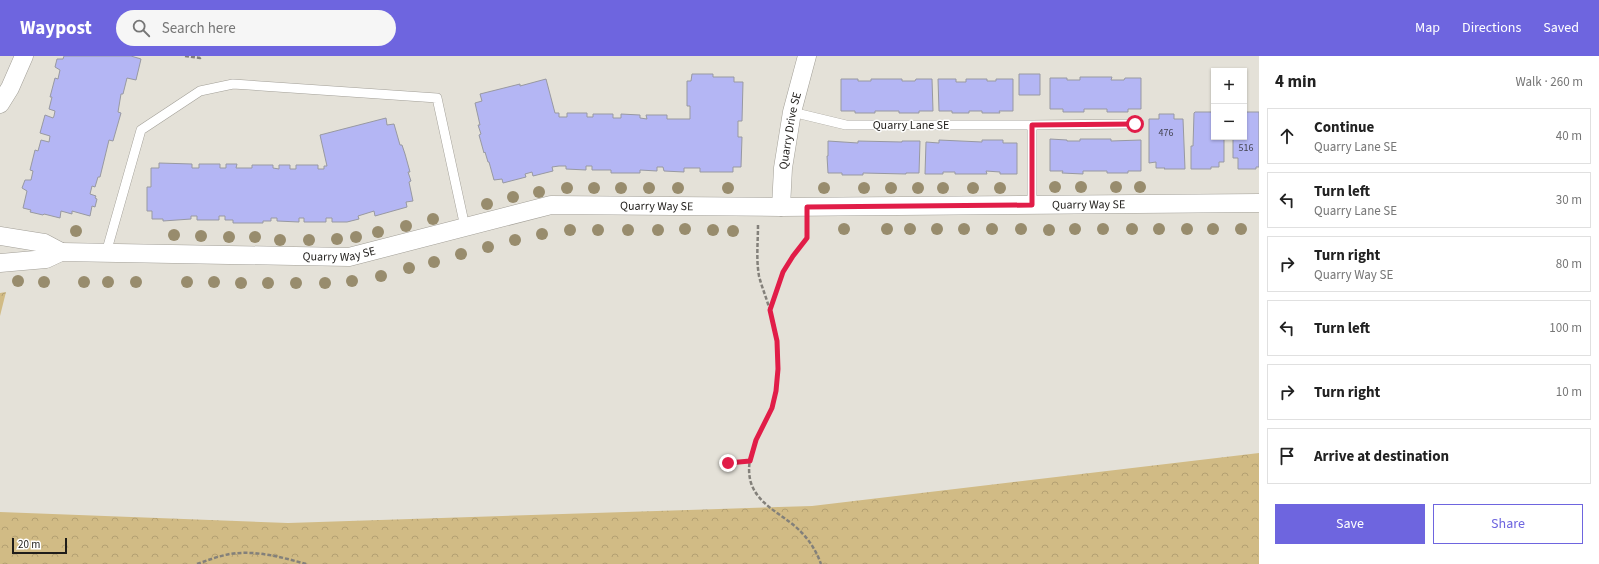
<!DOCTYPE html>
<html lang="en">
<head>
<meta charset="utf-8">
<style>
	body { margin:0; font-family:"Source Sans 3",sans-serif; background:#f6f6f6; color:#222 }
	.controls { position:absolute; right:12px; top:12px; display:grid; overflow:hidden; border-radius:0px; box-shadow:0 1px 3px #0004 }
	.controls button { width:36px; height:36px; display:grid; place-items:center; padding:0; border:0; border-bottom:1px solid #e0e0e0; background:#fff; color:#222; font:20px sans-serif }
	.scale { position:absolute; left:12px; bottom:10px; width:55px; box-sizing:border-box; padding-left:4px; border:2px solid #1f1d1a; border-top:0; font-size:11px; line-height:14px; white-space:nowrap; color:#1f1d1a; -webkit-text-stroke:3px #fff; paint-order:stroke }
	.stop { position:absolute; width:12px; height:12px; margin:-9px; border:3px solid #e11d48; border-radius:50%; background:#fff }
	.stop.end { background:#e11d48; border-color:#fff; box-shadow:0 1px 4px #0008 }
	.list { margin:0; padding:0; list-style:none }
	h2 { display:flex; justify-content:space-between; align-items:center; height:52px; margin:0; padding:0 16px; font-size:17px }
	h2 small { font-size:13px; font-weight:400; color:#767676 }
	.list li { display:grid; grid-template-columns:26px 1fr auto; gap:12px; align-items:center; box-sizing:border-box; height:56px; margin:0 8px 8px; padding:0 8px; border:1px solid #e0e0e0; border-radius:0px }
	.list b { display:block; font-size:15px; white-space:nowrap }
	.list p { margin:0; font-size:13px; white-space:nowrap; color:#767676 }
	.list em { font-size:13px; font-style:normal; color:#767676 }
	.actions { display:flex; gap:8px; padding:12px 16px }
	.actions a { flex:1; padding:9px 0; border:1px solid #6e65df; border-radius:0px; text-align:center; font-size:14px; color:#6e65df }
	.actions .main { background:#6e65df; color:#fff }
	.icon { flex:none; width:22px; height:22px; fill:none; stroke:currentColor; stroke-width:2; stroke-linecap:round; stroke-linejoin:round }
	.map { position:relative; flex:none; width:1259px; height:508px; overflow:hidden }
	header { display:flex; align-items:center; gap:24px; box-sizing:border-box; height:56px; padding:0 20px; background:#6e65df; color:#fff }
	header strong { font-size:19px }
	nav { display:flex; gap:22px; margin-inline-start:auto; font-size:14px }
	.search { width:280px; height:36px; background:#f6f6f6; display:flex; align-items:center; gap:10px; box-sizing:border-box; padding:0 14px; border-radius:22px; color:#767676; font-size:15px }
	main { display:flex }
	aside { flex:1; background:#fff }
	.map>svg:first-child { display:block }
	.forest { fill:url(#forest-crowns) }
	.building { fill:#b4b6f4; stroke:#9899a1 }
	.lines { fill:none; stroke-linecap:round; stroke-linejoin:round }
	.service-casing { stroke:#a29f97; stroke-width:10 }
	.minor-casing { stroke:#a29f97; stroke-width:19 }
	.path { stroke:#83807a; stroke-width:2.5; stroke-dasharray:4 2; stroke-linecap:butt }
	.service { stroke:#fff; stroke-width:9 }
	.minor { stroke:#fff; stroke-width:18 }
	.tree { fill:#988c6d }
	.route { stroke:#e11d48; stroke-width:5 }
	.labels { text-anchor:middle; stroke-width:3; stroke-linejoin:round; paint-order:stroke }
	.number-label { font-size:10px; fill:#444350 }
	.street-label { font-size:12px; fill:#1f1d1a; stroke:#fff }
</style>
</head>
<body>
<header>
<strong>Waypost</strong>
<div class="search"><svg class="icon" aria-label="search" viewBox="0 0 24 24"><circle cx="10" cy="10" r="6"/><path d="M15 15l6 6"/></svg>Search here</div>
<nav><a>Map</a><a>Directions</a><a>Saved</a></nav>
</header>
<main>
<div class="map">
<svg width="1259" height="508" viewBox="0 0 1259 508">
	<defs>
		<pattern id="forest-crowns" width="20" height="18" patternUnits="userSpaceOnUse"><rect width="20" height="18" fill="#d1bb85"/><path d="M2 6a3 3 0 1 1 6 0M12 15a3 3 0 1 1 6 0" fill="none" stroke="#b3a072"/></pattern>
	</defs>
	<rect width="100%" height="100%" fill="#e4e1d8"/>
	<path class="forest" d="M 6,236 L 0,260 L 0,237 Z
		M 1259,397 L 1259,508 L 0,508 L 0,456 L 288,467 L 812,450 Z"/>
	<path class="building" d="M 64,0 L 131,0 L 141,3 L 136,24 L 127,22 L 123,38 L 121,38 L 118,56 L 121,57 L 113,85 L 109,84 L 100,121 L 98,121 L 95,131 L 92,130 L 90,138 L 96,140 L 95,142 L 97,143 L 95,151 L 92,150 L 90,160 L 72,155 L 72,158 L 61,155 L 60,162 L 44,158 L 43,159 L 30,156 L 31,154 L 23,152 L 27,135 L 22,132 L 25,124 L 31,124 L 33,115 L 30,114 L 35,94 L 38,95 L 41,84 L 49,86 L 50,80 L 40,77 L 45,59 L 53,62 L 54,60 L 55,55 L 49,53 L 52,41 L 50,41 L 55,22 L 58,23 L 60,14 L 55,11 L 57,3 L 63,3 Z
		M 692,18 L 713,18 L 713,21 L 734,21 L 734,26 L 743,26 L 742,65 L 738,65 L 738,81 L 742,81 L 741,111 L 733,111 L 733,116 L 700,116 L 700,112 L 684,112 L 684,116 L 664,115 L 663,111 L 657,111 L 657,115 L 640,114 L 640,117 L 611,117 L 611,114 L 592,114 L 592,110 L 586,110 L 586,114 L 566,113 L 566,110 L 559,110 L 552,111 L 553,115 L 533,120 L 532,116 L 525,118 L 526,121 L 503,127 L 502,123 L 494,124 L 489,106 L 488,106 L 485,96 L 484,97 L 479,79 L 481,78 L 478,69 L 480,69 L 475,47 L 482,45 L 480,38 L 520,28 L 520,30 L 546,23 L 555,57 L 559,57 L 559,61 L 567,61 L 567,57 L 587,57 L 587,61 L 593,61 L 593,58 L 613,58 L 613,62 L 621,62 L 621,58 L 640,59 L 640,62 L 647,63 L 646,59 L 667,59 L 667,63 L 690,63 L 690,50 L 687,50 L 687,25 L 691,25 Z
		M 1019,18 L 1040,18 L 1040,39 L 1019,39 Z
		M 1080,21 L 1112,21 L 1111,24 L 1124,24 L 1125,22 L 1141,22 L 1141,53 L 1128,53 L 1128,56 L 1107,56 L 1107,53 L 1084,53 L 1084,56 L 1063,56 L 1063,53 L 1050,53 L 1050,22 L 1067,22 L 1067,24 L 1080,24 Z
		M 841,23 L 858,23 L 858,25 L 871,25 L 871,23 L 902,23 L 902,25 L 915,25 L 916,23 L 932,23 L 933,55 L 919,55 L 919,57 L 899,57 L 899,55 L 875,55 L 875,57 L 855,57 L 855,55 L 841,55 Z
		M 938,23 L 956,23 L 956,26 L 966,26 L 966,23 L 987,23 L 987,25 L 996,25 L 996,23 L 1013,23 L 1013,55 L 999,55 L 1000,57 L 982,57 L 982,55 L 969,55 L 969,57 L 952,57 L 952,55 L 939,55 Z
		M 1195,56 L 1214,56 L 1214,81 L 1224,81 L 1224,106 L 1219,106 L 1219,111 L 1211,111 L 1211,113 L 1191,113 L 1191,90 L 1193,90 L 1194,57 Z
		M 1246,56 L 1259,56 L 1259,111 L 1256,111 L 1256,113 L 1238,113 L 1238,102 L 1233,102 L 1233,81 L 1244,81 L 1244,64 L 1246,63 Z
		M 1159,58 L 1174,58 L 1174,63 L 1183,63 L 1185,113 L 1164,113 L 1165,112 L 1156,112 L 1156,106 L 1149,107 L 1149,63 L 1159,63 Z
		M 386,62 L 387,69 L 394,68 L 400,89 L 402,89 L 405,98 L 410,116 L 408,116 L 411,125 L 409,126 L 413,145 L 406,146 L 407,151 L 375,160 L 374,155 L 358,160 L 359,163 L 347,166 L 332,166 L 332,162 L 326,162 L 326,166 L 304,166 L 304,162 L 299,162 L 299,166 L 277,165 L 277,162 L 271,162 L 271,165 L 263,165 L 263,167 L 233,167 L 233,164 L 225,164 L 225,160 L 219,160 L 219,164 L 197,164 L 197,160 L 191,160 L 191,163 L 163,165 L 163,163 L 152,163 L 152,155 L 147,155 L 147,131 L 151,131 L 151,112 L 159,112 L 159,107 L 192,108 L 192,112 L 199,112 L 199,108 L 220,108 L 220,112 L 226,112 L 226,108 L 237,108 L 236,112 L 252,112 L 252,109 L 273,109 L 273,112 L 279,113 L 279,109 L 290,109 L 290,113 L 296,113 L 296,109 L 318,109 L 318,113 L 324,113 L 324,110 L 327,110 L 320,79 Z
		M 1050,83 L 1067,84 L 1067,85 L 1080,85 L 1080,83 L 1111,83 L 1111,85 L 1141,84 L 1141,115 L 1128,115 L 1128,117 L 1107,117 L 1107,115 L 1083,115 L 1083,118 L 1062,117 L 1063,115 L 1050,115 Z
		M 939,84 L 982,86 L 982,84 L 1003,84 L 1003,87 L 1017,87 L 1017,118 L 1000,118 L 1000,116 L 986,115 L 987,118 L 955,118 L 955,116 L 943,116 L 943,118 L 925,118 L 926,86 L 939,87 Z
		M 828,85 L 858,87 L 858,85 L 902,86 L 902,85 L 920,85 L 919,117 L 906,117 L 906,118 L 863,117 L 863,119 L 842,119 L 842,117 L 828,117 L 827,100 L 828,100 Z"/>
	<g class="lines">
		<defs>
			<path id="service" d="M 792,56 L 846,69 L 1032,69 L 1135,68
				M 1032,69 L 1032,149
				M 106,197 L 141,74 L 200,35 L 233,28 L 437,42 L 465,171"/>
			<g id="minor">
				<path d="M 0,48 L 10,32 L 24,0"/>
				<path id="s1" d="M 781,151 L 783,112 L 792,56 L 807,0"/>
				<path d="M 0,180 L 44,187 L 61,196"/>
				<path id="s2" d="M 0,207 L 46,203 L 61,196 L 349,201 L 551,149 L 781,151 L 1259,147"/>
			</g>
		</defs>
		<use href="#service" class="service-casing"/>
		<use href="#minor" class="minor-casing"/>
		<path class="path" d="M 185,0 L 200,2 L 202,0
			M 758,169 C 758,186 756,203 759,220 C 762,232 767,243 770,255 C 778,277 780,303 777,326 C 777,335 775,344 771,353 C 762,377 743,399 751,427 C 759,451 787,460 802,477 C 811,486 817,497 821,508
			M 770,254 L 783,217 L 793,200 L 807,182 L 807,169
			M 728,407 L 750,405
			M 197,508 C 208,504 219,500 230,498 C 256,494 281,501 306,508"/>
		<use href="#service" class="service"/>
		<use href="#minor" class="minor"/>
	</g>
	<g class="tree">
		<circle cx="1055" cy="131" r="6"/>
		<circle cx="1081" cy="131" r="6"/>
		<circle cx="1116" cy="131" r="6"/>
		<circle cx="1140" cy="131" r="6"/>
		<circle cx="567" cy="132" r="6"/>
		<circle cx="594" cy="132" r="6"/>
		<circle cx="621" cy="132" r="6"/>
		<circle cx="649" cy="132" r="6"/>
		<circle cx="678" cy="132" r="6"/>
		<circle cx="728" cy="132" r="6"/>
		<circle cx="824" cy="132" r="6"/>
		<circle cx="864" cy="132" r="6"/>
		<circle cx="891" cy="132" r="6"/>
		<circle cx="918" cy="132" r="6"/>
		<circle cx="943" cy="132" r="6"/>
		<circle cx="973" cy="132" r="6"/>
		<circle cx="1000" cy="132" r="6"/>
		<circle cx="539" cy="136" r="6"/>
		<circle cx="513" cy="141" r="6"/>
		<circle cx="487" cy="148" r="6"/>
		<circle cx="433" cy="163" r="6"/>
		<circle cx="406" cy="170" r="6"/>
		<circle cx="685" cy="173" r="6"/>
		<circle cx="844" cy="173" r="6"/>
		<circle cx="887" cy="173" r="6"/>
		<circle cx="910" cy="173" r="6"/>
		<circle cx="937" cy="173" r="6"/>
		<circle cx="964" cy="173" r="6"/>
		<circle cx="992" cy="173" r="6"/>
		<circle cx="1021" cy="173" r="6"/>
		<circle cx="1075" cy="173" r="6"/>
		<circle cx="1103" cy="173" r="6"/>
		<circle cx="1132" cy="173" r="6"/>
		<circle cx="1159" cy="173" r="6"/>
		<circle cx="1187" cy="173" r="6"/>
		<circle cx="1213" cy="173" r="6"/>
		<circle cx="1241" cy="173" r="6"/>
		<circle cx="570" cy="174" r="6"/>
		<circle cx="598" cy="174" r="6"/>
		<circle cx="628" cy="174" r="6"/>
		<circle cx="658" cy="174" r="6"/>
		<circle cx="713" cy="174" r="6"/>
		<circle cx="1049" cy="174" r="6"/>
		<circle cx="76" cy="175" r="6"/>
		<circle cx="733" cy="175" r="6"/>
		<circle cx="378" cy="176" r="6"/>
		<circle cx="542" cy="178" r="6"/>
		<circle cx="174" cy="179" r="6"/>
		<circle cx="201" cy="180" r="6"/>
		<circle cx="229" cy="181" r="6"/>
		<circle cx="255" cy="181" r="6"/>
		<circle cx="356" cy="181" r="6"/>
		<circle cx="337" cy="183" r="6"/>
		<circle cx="280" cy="184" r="6"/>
		<circle cx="309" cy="184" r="6"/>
		<circle cx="515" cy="184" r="6"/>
		<circle cx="488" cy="191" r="6"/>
		<circle cx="461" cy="198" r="6"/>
		<circle cx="434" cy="206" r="6"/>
		<circle cx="409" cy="212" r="6"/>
		<circle cx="381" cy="220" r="6"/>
		<circle cx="18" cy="225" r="6"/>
		<circle cx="352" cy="225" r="6"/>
		<circle cx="44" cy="226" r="6"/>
		<circle cx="84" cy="226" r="6"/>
		<circle cx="108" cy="226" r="6"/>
		<circle cx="136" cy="226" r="6"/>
		<circle cx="187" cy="226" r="6"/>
		<circle cx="214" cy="226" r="6"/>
		<circle cx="241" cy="227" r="6"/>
		<circle cx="268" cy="227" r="6"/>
		<circle cx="296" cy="227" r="6"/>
		<circle cx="325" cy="227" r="6"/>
	</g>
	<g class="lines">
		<path class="route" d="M 728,407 L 750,405 L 756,384 L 772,352 L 776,335 L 778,313 L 777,285 L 770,254 L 783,216 L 793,200 L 807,182 L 807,151 L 1032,149 L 1032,69 L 1135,68"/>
	</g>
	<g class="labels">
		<g class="number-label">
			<text x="1166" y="80">476</text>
			<text x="1246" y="95">516</text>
		</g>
		<g class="street-label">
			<text x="911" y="73">Quarry Lane SE</text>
			<text dy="4" stroke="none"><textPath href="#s1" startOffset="77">Quarry Drive SE</textPath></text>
			<text dy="4" stroke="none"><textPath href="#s2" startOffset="1097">Quarry Way SE</textPath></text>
			<text dy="4" stroke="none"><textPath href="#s2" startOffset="665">Quarry Way SE</textPath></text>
			<text dy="4" stroke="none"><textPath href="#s2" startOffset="341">Quarry Way SE</textPath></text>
		</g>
	</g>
</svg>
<div class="controls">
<button>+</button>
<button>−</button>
</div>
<div class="scale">20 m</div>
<div class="stop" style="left:1135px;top:68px"></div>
<div class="stop end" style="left:728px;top:407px"></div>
</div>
<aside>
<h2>4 min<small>Walk · 260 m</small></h2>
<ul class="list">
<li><svg class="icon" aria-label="ahead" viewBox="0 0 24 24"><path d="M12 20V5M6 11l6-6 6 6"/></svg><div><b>Continue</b><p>Quarry Lane SE</p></div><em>40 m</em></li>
<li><svg class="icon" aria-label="left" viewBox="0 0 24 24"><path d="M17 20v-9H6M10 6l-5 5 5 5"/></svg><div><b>Turn left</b><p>Quarry Lane SE</p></div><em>30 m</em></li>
<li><svg class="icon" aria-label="right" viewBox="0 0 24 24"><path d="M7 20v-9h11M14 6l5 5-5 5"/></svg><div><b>Turn right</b><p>Quarry Way SE</p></div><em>80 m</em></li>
<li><svg class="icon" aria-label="left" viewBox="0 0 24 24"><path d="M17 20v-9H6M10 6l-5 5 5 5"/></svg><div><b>Turn left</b></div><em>100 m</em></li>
<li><svg class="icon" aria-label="right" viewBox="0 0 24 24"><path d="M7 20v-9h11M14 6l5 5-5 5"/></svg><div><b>Turn right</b></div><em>10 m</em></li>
<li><svg class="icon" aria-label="arrive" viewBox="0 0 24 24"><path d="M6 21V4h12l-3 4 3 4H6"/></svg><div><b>Arrive at destination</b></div></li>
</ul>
<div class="actions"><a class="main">Save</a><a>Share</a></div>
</aside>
</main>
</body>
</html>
